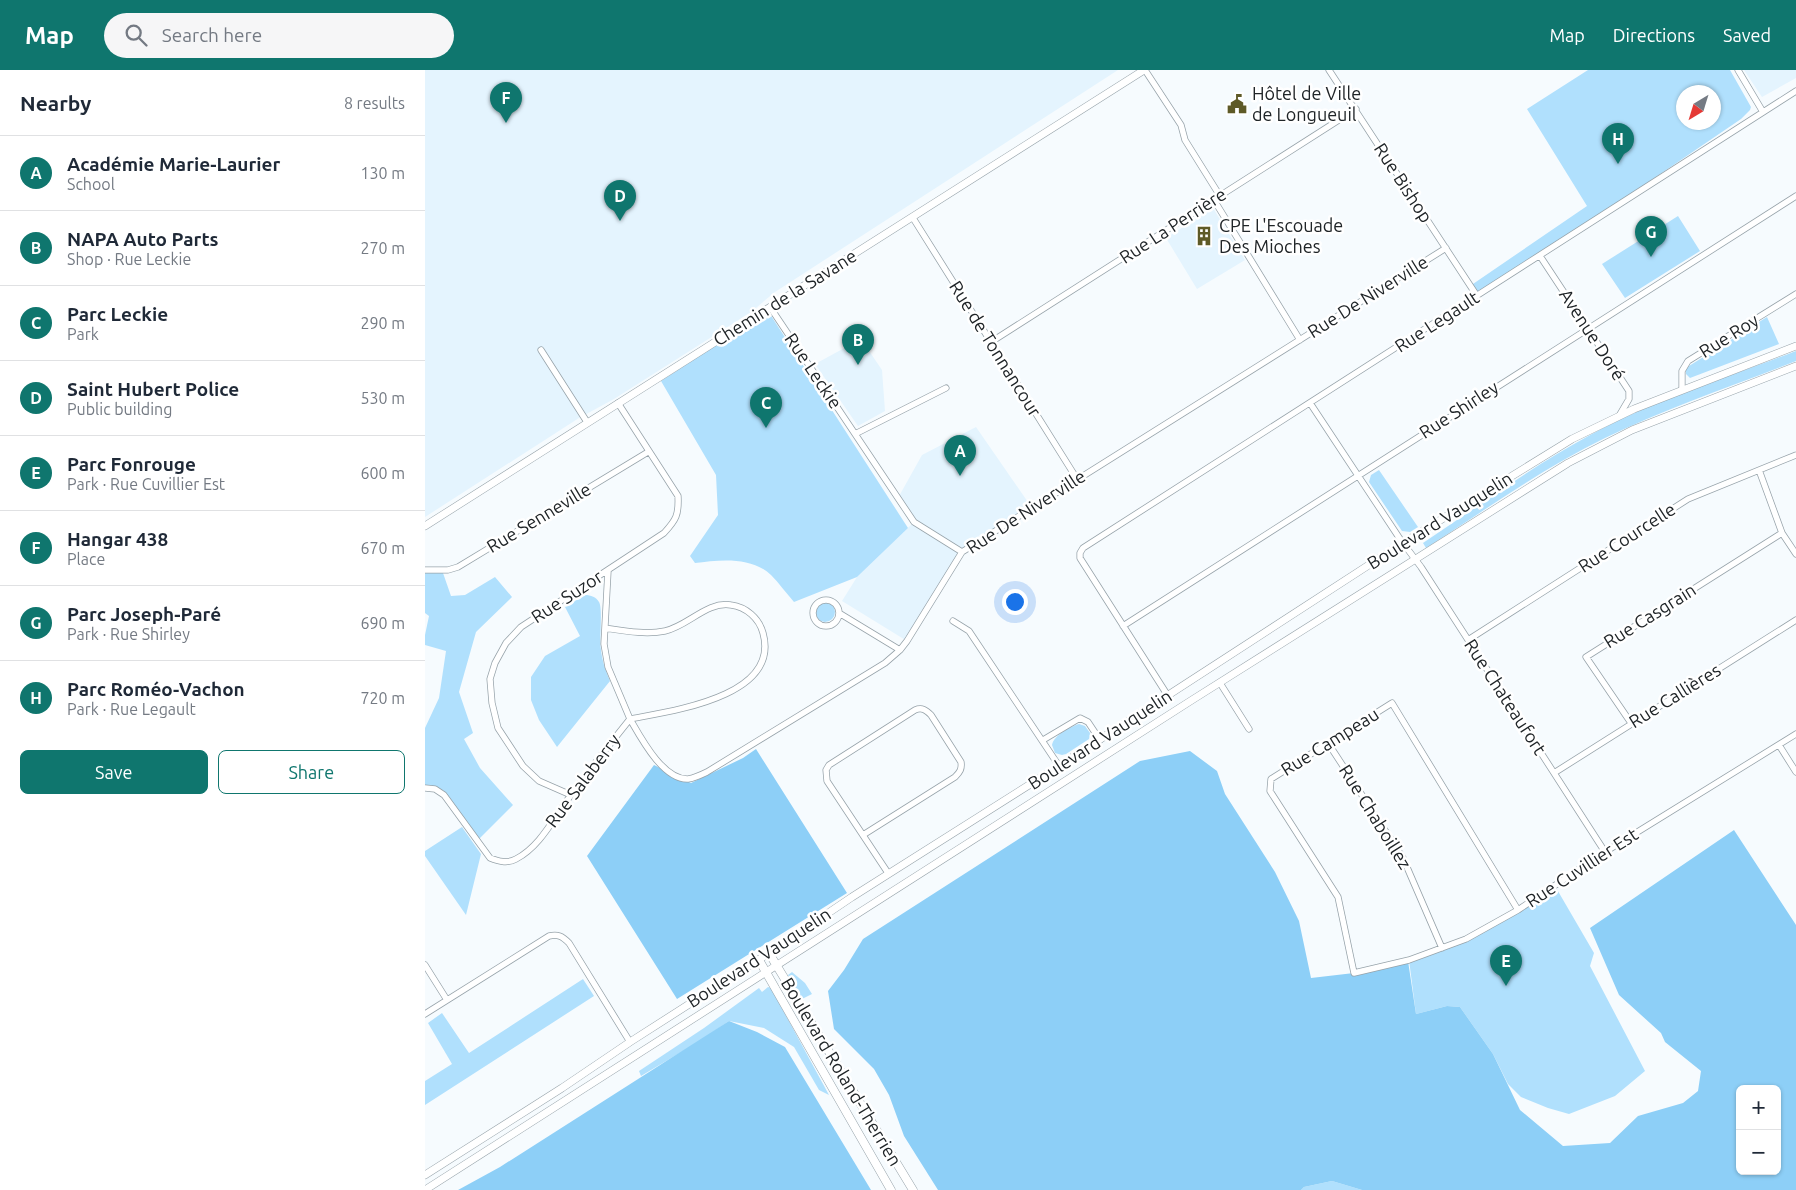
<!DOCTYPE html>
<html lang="en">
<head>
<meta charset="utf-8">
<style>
	body { margin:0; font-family:Ubuntu,sans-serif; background:#f6f6f7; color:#1f2937 }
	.controls { position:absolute; right:15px; bottom:15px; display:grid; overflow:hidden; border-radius:8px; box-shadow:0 1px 4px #0004 }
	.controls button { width:45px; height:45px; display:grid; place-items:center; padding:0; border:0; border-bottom:1px solid #e0e1e3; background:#fff; color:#1f2937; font:25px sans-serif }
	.compass { position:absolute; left:1251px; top:15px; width:45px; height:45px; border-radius:50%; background:#fff; box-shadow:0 1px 4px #0004; rotate:218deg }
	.you { position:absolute; left:589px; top:531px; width:18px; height:18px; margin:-12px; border:4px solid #fff; border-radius:50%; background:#1a73e8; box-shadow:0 0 0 8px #1a73e833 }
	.badge { display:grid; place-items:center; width:32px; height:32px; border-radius:50%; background:#0f766e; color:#fff; font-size:16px; font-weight:700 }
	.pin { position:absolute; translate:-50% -41px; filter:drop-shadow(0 1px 2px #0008) }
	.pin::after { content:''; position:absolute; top:26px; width:18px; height:15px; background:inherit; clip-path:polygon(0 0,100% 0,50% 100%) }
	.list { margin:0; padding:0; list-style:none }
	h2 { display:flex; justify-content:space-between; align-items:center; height:65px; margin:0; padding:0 20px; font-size:21px }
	h2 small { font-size:16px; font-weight:400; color:#747a83 }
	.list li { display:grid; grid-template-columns:32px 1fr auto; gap:15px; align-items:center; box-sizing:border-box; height:75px; padding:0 20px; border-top:1px solid #e0e1e3 }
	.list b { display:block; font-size:19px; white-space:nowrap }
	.list p { margin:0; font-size:16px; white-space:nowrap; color:#747a83 }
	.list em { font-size:16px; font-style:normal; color:#747a83 }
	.actions { display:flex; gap:10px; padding:15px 20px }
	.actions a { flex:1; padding:11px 0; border:1px solid #0f766e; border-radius:8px; text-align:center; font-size:18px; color:#0f766e }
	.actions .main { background:#0f766e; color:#fff }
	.icon { flex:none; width:28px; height:28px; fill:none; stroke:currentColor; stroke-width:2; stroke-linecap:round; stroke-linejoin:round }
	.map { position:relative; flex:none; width:1371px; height:1120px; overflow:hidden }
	header { display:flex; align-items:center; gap:30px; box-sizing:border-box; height:70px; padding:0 25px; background:#0f766e; color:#fff }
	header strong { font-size:24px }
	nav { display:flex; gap:28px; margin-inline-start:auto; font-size:18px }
	.search { width:350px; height:45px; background:#f6f6f7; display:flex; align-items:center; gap:12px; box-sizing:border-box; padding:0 18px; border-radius:28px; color:#747a83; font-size:19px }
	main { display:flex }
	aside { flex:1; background:#fff }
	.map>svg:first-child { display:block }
	.built { fill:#e4f4fe }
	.green { fill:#b0e0fd; fill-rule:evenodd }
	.forest { fill:#8dcff7; fill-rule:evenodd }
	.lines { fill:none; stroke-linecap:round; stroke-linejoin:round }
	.minor-casing { stroke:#97a3aa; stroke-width:7 }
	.tertiary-casing { stroke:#97a3aa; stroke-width:8 }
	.secondary-casing { stroke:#97a3aa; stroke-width:9 }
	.minor { stroke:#fff; stroke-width:5.5 }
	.tertiary { stroke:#fff; stroke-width:7 }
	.secondary { stroke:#fff; stroke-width:8 }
	.labels { text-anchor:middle; stroke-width:5; stroke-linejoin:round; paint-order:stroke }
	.poi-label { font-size:18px; fill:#202528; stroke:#fff; text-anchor:start }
	.street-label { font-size:18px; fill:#202528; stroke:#fff }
</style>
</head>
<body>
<header>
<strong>Map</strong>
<div class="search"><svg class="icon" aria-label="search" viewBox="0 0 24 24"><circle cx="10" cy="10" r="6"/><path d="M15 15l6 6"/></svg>Search here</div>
<nav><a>Map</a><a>Directions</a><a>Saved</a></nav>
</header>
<main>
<aside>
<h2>Nearby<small>8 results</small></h2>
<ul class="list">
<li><span class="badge">A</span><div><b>Académie Marie-Laurier</b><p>School</p></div><em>130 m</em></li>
<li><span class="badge">B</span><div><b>NAPA Auto Parts</b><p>Shop · Rue Leckie</p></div><em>270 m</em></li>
<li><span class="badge">C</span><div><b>Parc Leckie</b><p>Park</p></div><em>290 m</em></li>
<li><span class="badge">D</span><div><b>Saint Hubert Police</b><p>Public building</p></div><em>530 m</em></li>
<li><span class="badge">E</span><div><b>Parc Fonrouge</b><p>Park · Rue Cuvillier Est</p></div><em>600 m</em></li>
<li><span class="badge">F</span><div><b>Hangar 438</b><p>Place</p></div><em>670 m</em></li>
<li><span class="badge">G</span><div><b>Parc Joseph-Paré</b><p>Park · Rue Shirley</p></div><em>690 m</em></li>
<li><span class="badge">H</span><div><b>Parc Roméo-Vachon</b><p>Park · Rue Legault</p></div><em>720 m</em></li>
</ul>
<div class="actions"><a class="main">Save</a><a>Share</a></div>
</aside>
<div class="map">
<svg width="1371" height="1120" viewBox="0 0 1371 1120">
	<rect width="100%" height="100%" fill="#f6fbfe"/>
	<path class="built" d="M 0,0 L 693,0 L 350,222 L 326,242 L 189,329 L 154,348 L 0,447 Z
		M 1319,0 L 1371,0 L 1371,8 L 1337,27 Z
		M 788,138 L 820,190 L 772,219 L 741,168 Z
		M 436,269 L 457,300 L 460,341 L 433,356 L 390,294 Z
		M 551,357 L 607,438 L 537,482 L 482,571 L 417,531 L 432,507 L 489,452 L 473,428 L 497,385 Z"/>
	<path class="green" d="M 1163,0 L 1305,0 L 1326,37 L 1325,40 L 1316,49 L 1115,186 L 1052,226 L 1045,216 L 1162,136 L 1102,39 ZM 1258,22 L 1288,22 L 1288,52 L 1258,52 Z
		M 1253,146 L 1275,181 L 1200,228 L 1177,194 Z
		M 343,241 L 483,458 L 432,507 L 369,532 C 361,523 354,513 346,505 C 326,486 294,490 270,493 L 265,486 L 293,445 L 291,405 L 236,311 Z
		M 1342,247 L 1354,274 L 1265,308 L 1261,304 L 1261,299 L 1264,296 Z
		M 1371,281 L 1371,291 C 1307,316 1242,338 1180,368 C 1118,398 1059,441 1001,478 L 998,473 C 1054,436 1107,396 1167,364 C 1229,330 1304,307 1371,281 Z
		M 954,400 L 993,457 L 985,462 L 977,461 L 944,412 L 946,405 Z
		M 0,501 L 18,503 L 26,526 L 40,525 L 70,507 L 87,527 L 51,562 L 34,622 L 48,663 L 39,669 L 55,698 L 88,735 L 53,770 L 19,721 L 8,716 L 0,716 L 0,658 L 14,628 L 21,581 L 0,575 L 0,565 L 4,546 L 0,543 Z
		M 160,525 C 166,525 171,527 174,532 C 178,539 174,569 176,580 C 177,591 181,601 185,611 L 132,677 L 114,650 L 106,630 L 106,607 L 120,586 L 155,566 L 140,537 Z
		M390 542a10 10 0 1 1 20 0a10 10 0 1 1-20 0Z
		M 654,654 L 660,656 L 665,663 L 664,669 L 641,684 L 637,685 L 630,683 L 627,675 C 629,665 645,657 654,654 Z
		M 37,757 L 56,784 L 41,845 L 0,786 L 0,781 Z
		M 1130,816 L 1169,883 L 1165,896 L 1220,1001 L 1190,1026 L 1144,1044 L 1123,1038 L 1096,1027 L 1083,1014 L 1068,984 L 1035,937 L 1022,936 L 991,944 L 984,890 L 1041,869 Z
		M 367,902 L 380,913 L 387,924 L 377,929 L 363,905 Z
		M 158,909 L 169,926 L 0,1035 L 0,1011 L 27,994 L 3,953 L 17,943 L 44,983 Z
		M 343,917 L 346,918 L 404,1025 L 394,1020 L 369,977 L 339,958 L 304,951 L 273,972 L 216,1006 L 214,1001 L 279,958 L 334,918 L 337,922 Z
		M 907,1111 L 937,1120 L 876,1120 L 879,1117 Z"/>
	<path class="forest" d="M 331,679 L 422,823 L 252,929 L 162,786 L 229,695 L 266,713 L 318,688 Z
		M 765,681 L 792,701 L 800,724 L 850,802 L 874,851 L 886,908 L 929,903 L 983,891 L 991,944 L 1022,936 L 1035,937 L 1068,984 L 1095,1040 L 1138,1076 L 1185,1073 L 1213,1046 L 1258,1033 L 1273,1021 L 1276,1001 L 1240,972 L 1236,963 L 1194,925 L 1165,858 L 1309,760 L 1371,855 L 1371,1120 L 937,1120 L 907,1111 L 879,1117 L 876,1120 L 513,1120 L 479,1066 L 464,1025 L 449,999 L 409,959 L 403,921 L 419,900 L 438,869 L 715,691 ZM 1315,1019 L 1352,1019 L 1352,1101 L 1315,1101 Z
		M 304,951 L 332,962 L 360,977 L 446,1120 L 33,1120 L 75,1097 Z"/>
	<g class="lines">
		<defs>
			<path id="minor" d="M 720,0 L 756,55 L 760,70 L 795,126
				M 904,0 L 1052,226
				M 1313,0 L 1338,42
				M 789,130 L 875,270
				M 488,148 L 652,409
				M 1115,186 L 1204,321 L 1204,329 L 1194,346
				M 345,237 L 489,452 L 537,482
				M 566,272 L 931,39
				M 116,280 L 162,352
				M 1257,320 L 1257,301 L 1263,291 L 1371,224
				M 885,333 L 975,469 L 996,497 L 1180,782
				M 430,364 L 521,318
				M 1334,400 L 1357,463 L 1371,484
				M 0,500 L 23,500 L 33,497 L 223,382
				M388 543a13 13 0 1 1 26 0a13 13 0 1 1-26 0Z
				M 414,543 L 475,580
				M 528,551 L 544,561 L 634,696
				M 698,556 C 922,413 1145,268 1371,126
				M 180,558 C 200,561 221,565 240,561 C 263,556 282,531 306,535 C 321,537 334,548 338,563 C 356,627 246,641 205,649 C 216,668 238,710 263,709 C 270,708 276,705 282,702 L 460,593 L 475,580 L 482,571 L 537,482 L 1021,178
				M 1043,570 L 1263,429 L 1371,385
				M 795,613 L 824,659
				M 743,626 L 655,488 L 655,483 L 658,478 L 1371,21
				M 1206,653 L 1161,587 L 1357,463
				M 618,670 L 655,648 L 663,652 L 675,670
				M 903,673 L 978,788 L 1017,878
				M 1354,675 L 1371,702
				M 1129,703 L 1371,550
				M 0,718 L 10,719 L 19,725 L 65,788 C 73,791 82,794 91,789 C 116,776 129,747 146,725 C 165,699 185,674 205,649 L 183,597 L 179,574 L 183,501
				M 146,725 L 114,711 L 98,696 L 73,658 L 67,633 L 65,609 L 70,593 L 81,573 L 96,557 L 239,463 C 251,450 254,445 253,426 L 193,333
				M 438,765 L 530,707 C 535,702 537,699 536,692 L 506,645 C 501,640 497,637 490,640 L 404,695 L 401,700 L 402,711 L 463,803
				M 1093,840 L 967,633 L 846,709 L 845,721 L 913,827 L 929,903 L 984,890 L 1041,869 L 1093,840 L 1180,782 L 1371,664
				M 0,895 L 22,930
				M 0,944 L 124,866 C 133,864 137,866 144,873 L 205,972"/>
			<path id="tertiary" d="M 0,456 L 719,0
				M 0,1105 L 137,1018 L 205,972 L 344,883 L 427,827 L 634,696 L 970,478 L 1147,369 L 1209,339 L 1371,276
				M 0,1120 L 767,630 L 1143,393 L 1207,360 L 1371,296"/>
			<path id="secondary" d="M 344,883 L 488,1120
				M 334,890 L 466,1120"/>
		</defs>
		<use href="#minor" class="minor-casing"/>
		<use href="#tertiary" class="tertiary-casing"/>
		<use href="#secondary" class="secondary-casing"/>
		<use href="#minor" class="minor"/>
		<use href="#tertiary" class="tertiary"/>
		<use href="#secondary" class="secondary"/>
	</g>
	<defs>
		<symbol id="civic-bare" viewBox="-9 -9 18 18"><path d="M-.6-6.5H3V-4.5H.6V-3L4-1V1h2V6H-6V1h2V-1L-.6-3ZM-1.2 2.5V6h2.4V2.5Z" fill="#5e5a27" stroke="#fff" stroke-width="2.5" paint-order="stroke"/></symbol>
		<symbol id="building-bare" viewBox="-9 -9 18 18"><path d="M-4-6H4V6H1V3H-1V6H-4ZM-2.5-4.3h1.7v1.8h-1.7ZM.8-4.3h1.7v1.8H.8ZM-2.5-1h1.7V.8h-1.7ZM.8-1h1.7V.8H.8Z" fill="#5e5a27" stroke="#fff" stroke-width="2.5" paint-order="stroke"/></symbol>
	</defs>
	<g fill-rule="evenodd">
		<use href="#civic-bare" x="798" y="20" width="28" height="28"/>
		<use href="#building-bare" x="765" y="152" width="28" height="28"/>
	</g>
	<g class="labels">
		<g class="poi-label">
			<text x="827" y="30">Hôtel de Ville<tspan x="827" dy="21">de Longueuil</tspan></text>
			<text x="794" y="162">CPE L'Escouade<tspan x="794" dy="21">Des Mioches</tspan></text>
		</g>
		<g class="street-label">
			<text transform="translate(978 113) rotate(57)" y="6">Rue Bishop</text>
			<text transform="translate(748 156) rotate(-33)" y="6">Rue La Perrière</text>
			<text transform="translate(943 227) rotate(-32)" y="6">Rue De Niverville</text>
			<text transform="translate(360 228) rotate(-32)" y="6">Chemin de la Savane</text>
			<text transform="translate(1012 252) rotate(-33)" y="6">Rue Legault</text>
			<text transform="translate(1167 265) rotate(57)" y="6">Avenue Doré</text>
			<text transform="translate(1304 266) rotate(-32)" y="6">Rue Roy</text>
			<text transform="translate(570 279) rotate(58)" y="6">Rue de Tonnancour</text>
			<text transform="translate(388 301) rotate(56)" y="6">Rue Leckie</text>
			<text transform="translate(1034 340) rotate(-33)" y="6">Rue Shirley</text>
			<text transform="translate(601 442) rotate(-33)" y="6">Rue De Niverville</text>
			<text transform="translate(114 448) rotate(-31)" y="6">Rue Senneville</text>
			<text transform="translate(1015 451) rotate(-32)" y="6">Boulevard Vauquelin</text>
			<text transform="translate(1202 468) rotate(-33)" y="6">Rue Courcelle</text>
			<text transform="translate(142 527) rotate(-33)" y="6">Rue Suzor</text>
			<text transform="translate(1225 546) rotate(-32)" y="6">Rue Casgrain</text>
			<text transform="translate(1250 626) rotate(-32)" y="6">Rue Callières</text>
			<text transform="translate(1080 627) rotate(57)" y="6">Rue Chateaufort</text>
			<text transform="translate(675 670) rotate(-33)" y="6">Boulevard Vauquelin</text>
			<text transform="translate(905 672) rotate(-32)" y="6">Rue Campeau</text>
			<text transform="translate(158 711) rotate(-53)" y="6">Rue Salaberry</text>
			<text transform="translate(950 747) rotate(58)" y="6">Rue Chaboillez</text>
			<text transform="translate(1157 798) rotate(-33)" y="6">Rue Cuvillier Est</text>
			<text transform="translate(334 888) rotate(-33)" y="6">Boulevard Vauquelin</text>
			<text transform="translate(416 1002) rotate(59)" y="6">Boulevard Roland-Therrien</text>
		</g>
	</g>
</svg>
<div class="controls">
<button>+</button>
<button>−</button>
</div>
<svg class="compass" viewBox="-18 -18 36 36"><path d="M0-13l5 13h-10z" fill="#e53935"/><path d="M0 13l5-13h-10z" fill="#747a83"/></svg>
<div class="you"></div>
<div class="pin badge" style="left:535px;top:406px">A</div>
<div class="pin badge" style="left:433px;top:295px">B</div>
<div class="pin badge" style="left:341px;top:358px">C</div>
<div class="pin badge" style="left:195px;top:151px">D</div>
<div class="pin badge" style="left:1081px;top:916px">E</div>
<div class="pin badge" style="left:81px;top:53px">F</div>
<div class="pin badge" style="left:1226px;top:187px">G</div>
<div class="pin badge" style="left:1193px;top:94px">H</div>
</div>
</main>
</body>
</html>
